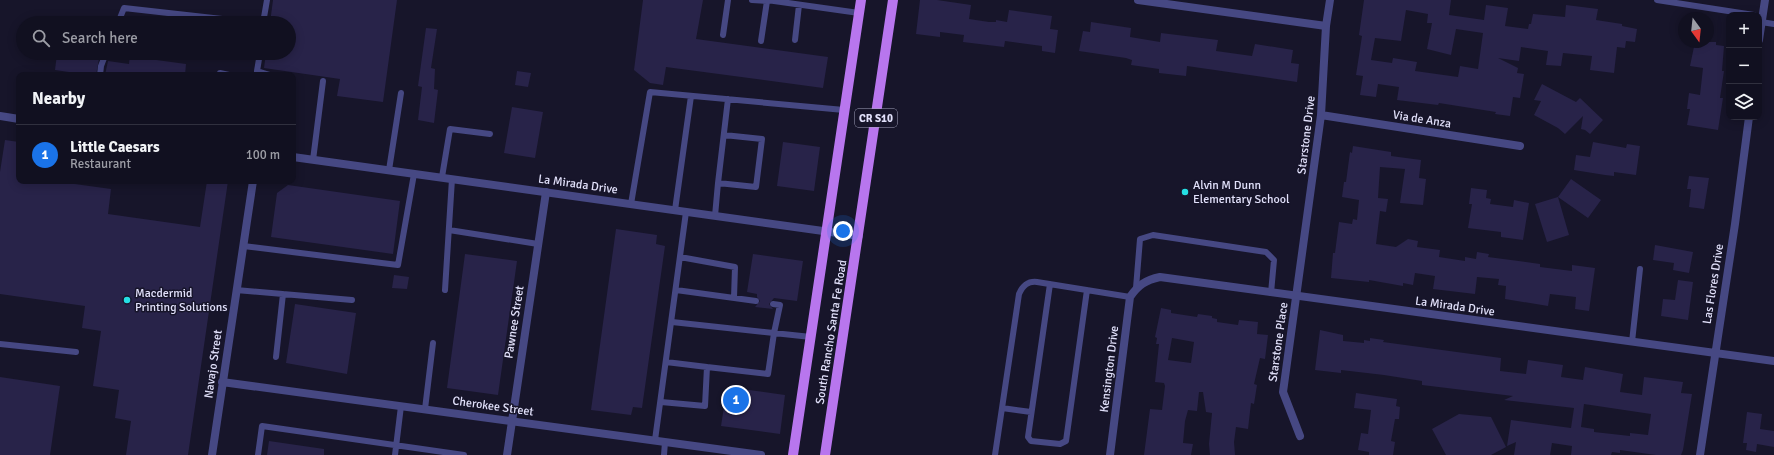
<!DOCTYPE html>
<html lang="en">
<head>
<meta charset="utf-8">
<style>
	body { margin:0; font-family:Signika,sans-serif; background:#1a1929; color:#f1f3f6 }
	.controls { position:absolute; right:12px; top:12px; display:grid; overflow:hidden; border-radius:8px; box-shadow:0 2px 10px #0003 }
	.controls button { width:36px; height:36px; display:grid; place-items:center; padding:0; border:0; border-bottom:1px solid #30303e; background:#111020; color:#f1f3f6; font:20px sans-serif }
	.compass { position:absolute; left:1678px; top:12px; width:36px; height:36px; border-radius:50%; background:#111020; box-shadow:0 2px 10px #0003; rotate:165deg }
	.you { position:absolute; left:843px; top:231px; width:14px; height:14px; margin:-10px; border:3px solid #fff; border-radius:50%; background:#1a73e8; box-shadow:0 0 0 6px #1a73e833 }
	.badge { display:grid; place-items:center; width:26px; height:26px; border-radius:50%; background:#1a73e8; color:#fff; font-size:13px; font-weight:700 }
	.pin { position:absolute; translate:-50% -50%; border:2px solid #fff; box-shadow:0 1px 4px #0006 }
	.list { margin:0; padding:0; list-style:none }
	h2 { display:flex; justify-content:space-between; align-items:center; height:52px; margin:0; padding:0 16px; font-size:17px }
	h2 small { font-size:13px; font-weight:400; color:#9c9da5 }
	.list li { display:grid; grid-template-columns:26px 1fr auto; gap:12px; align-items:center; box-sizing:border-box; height:60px; padding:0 16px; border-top:1px solid #30303e }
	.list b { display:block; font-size:15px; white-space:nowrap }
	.list p { margin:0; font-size:13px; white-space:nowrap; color:#9c9da5 }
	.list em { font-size:13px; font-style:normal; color:#9c9da5 }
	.icon { flex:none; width:22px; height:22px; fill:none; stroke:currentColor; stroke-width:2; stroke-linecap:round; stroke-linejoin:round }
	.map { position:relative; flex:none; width:1774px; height:455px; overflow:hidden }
	.search { position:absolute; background:#111020; box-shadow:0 2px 10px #0003; left:16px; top:16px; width:280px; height:44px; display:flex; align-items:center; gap:10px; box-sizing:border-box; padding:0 14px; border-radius:22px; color:#9c9da5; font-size:15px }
	.panel { position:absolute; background:#111020; box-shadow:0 2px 10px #0003; left:16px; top:72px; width:280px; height:112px; border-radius:8px }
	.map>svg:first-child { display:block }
	.building { fill:#282349; fill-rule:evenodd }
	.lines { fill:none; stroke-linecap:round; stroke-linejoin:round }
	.service { stroke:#464883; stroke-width:6 }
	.minor { stroke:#464883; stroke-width:8 }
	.tertiary { stroke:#464883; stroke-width:8 }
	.primary { stroke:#b876ee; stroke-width:10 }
	.poi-dot { fill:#25dfe4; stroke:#17152a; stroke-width:1.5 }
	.labels { text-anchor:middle; stroke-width:3; stroke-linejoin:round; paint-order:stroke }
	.shield { fill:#17152a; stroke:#a5a4bc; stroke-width:1 }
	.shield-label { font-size:11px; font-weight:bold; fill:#e2e1fb }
	.street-label { font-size:12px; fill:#e2e1fb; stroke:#17152a }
	.poi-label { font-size:12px; fill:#e2e1fb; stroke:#17152a; text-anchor:start }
</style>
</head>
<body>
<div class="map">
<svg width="1774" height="455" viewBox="0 0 1774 455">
	<rect width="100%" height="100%" fill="#17152a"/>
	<path class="building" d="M 273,0 L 397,0 L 383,102 L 337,96 L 340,79 L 264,68 L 266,53 L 289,53 L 289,23 L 270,23 Z
		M 643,0 L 703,0 L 696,39 L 828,57 L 823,88 L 666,67 L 663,85 L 650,83 L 634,70 Z
		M 920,0 L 937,0 L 971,5 L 969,19 L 989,22 L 996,22 L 996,20 L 1007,22 L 1009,10 L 1052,16 L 1050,29 L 1058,30 L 1055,53 L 1042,51 L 1042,46 L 1005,41 L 1004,47 L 963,42 L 964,35 L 940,32 L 940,37 L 916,34 Z
		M 1364,0 L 1451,0 L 1449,15 L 1484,20 L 1486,5 L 1508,8 L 1505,26 L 1528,29 L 1529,24 L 1531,24 L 1533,14 L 1565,17 L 1566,5 L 1598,9 L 1596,20 L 1622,24 L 1622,26 L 1637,29 L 1635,42 L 1626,41 L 1625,48 L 1617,47 L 1614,73 L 1590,70 L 1592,56 L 1563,53 L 1561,66 L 1546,65 L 1548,51 L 1521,47 L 1519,61 L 1498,58 L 1518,68 L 1517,73 L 1524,74 L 1520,98 L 1513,97 L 1510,116 L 1495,114 L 1496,112 L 1439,103 L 1438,105 L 1397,100 L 1399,87 L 1378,84 L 1376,97 L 1360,95 L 1363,76 L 1356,75 L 1362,36 L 1359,35 ZM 1406,10 L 1428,14 L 1427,23 L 1432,23 L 1427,49 L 1451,55 L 1456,29 L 1483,33 L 1478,69 L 1460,66 L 1458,77 L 1415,71 L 1417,62 L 1393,58 L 1392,63 L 1371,60 L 1375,38 L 1401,41 Z
		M 1091,22 L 1131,28 L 1130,37 L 1160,42 L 1161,33 L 1218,40 L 1216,51 L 1252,56 L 1255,44 L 1293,50 L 1291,63 L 1299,64 L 1297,82 L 1187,66 L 1186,76 L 1159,73 L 1159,69 L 1131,65 L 1132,60 L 1126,58 L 1079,51 L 1083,31 L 1090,32 Z
		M 426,28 L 437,29 L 431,68 L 435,69 L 434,89 L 438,90 L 434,123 L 418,120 L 422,87 L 418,86 Z
		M 1695,42 L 1716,42 L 1716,45 L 1724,46 L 1722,71 L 1724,71 L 1720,98 L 1723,98 L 1718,130 L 1687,125 L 1690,109 L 1687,109 L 1689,93 L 1700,95 L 1703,68 L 1690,66 Z
		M 130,53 L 150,53 L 149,59 L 186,64 L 185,75 L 105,75 L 108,61 L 129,64 Z
		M 57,54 L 99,59 L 96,75 L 69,75 L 69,72 L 55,70 Z
		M 517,71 L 531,73 L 528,87 L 515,85 Z
		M 1542,84 L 1576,102 L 1580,98 L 1603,120 L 1590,134 L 1585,130 L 1581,129 L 1583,116 L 1565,134 L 1558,128 L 1534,115 L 1541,101 L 1534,100 Z
		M 512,107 L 543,112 L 535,158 L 504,153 Z
		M 5,140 L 19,142 L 19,181 L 53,181 L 111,189 L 108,214 L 200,227 L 207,181 L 228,181 L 188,455 L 126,455 L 131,421 L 115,418 L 119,390 L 93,386 L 101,331 L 82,328 L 85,306 L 0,294 L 0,172 Z
		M 783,142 L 820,147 L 814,191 L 777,186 Z
		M 1593,142 L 1626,148 L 1627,144 L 1640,146 L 1636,175 L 1614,172 L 1614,176 L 1605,175 L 1574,170 L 1576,155 L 1590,157 Z
		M 1353,146 L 1391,152 L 1391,156 L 1421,160 L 1419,178 L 1426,179 L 1423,205 L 1400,203 L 1405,169 L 1380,167 L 1378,198 L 1388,199 L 1386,212 L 1380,211 L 1376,244 L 1396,247 L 1408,239 L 1418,241 L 1417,247 L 1440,250 L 1439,257 L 1465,261 L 1465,257 L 1476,259 L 1477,252 L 1489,254 L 1488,257 L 1540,264 L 1540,267 L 1572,271 L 1572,265 L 1595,268 L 1589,311 L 1575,309 L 1576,297 L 1550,294 L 1548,306 L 1505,299 L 1506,286 L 1498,285 L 1499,279 L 1477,277 L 1475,294 L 1433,289 L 1435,276 L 1415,273 L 1413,285 L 1403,283 L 1403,286 L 1369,280 L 1369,282 L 1331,278 L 1333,253 L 1335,253 L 1339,222 L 1352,224 L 1353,219 L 1357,220 L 1359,200 L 1342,197 L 1344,182 L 1346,182 L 1350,152 L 1352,153 Z
		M 1689,176 L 1709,178 L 1704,209 L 1689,207 L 1691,189 L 1687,189 Z
		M 1571,179 L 1601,200 L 1588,218 L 1558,197 Z
		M 288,185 L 400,201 L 393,254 L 271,237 L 277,193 Z
		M 1471,188 L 1487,190 L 1486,198 L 1491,199 L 1490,204 L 1513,207 L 1514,200 L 1529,203 L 1523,240 L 1501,237 L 1501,232 L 1468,228 L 1472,204 L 1469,204 Z
		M 1558,197 L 1569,235 L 1547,242 L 1535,204 Z
		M 616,229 L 657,235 L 656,244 L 665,246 L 642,408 L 633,407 L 631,415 L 591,410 Z
		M 1655,245 L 1693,252 L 1689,273 L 1673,270 L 1674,263 L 1653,260 Z
		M 465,254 L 517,261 L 498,395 L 447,388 Z
		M 753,254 L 803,261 L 797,301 L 774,298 L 769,304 L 773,309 L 755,307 L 760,301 L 757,297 L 757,294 L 747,292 Z
		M 394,275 L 409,277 L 407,289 L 392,288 Z
		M 1678,280 L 1693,282 L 1688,320 L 1661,316 L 1663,299 L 1675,300 Z
		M 295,304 L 356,313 L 347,374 L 286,363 Z
		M 1161,308 L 1171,310 L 1171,313 L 1197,317 L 1198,314 L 1212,316 L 1212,318 L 1217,319 L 1217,322 L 1238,325 L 1239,320 L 1258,322 L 1257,334 L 1268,335 L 1265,359 L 1260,358 L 1254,384 L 1257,385 L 1254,404 L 1251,403 L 1248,429 L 1236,427 L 1234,442 L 1235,455 L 1210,455 L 1209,444 L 1212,413 L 1206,412 L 1203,392 L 1199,392 L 1197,411 L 1188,410 L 1185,421 L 1183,443 L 1193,444 L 1191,455 L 1144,455 L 1150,409 L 1162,410 L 1165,386 L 1164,383 L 1155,382 L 1159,344 L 1156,344 L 1157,338 L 1155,337 ZM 1172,338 L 1194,342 L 1191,363 L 1168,360 Z
		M 1320,330 L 1343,335 L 1343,341 L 1364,343 L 1364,340 L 1370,341 L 1370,338 L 1384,340 L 1383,342 L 1501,358 L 1500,371 L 1526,374 L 1528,360 L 1563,365 L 1561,377 L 1583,380 L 1585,367 L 1623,374 L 1620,392 L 1642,395 L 1644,377 L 1683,382 L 1681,393 L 1692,394 L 1683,450 L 1681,455 L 1656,455 L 1620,450 L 1620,453 L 1612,452 L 1611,455 L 1571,455 L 1572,446 L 1552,443 L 1550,455 L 1514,455 L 1516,442 L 1507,446 L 1511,420 L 1571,428 L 1574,408 L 1504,400 L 1513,396 L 1422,385 L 1422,381 L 1384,375 L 1341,370 L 1341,373 L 1315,370 ZM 1584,404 L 1651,414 L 1648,435 L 1630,433 L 1630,436 L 1594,432 L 1594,429 L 1581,427 Z
		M 0,377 L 60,386 L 50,455 L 0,455 Z
		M 727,387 L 785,395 L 780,434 L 721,426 Z
		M 1356,393 L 1397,399 L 1396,406 L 1400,407 L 1399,419 L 1395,419 L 1391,441 L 1395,442 L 1393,455 L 1369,455 L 1369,452 L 1358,450 L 1361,433 L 1368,434 L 1371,410 L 1354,408 Z
		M 1747,412 L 1762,414 L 1760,429 L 1774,431 L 1774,447 L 1757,444 L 1756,452 L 1746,450 L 1747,443 L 1743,443 Z
		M 1459,414 L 1491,417 L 1506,447 L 1491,455 L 1446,455 L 1432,429 Z
		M 269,441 L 324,449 L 324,455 L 267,455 Z"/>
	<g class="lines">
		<path class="service" d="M 752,0 L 767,1 L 761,41
			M 767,0 L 859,13
			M 1657,0 L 1754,15
			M 1761,22 L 1774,24
			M 118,23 L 124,8 L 257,23
			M 263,23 L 267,0
			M 723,35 L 728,0
			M 795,40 L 799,5
			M 257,71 L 260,53
			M 100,75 L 101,66 L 106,53
			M 220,75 L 220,73 L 229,75
			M 257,75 L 257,71 L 270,75
			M 724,135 L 762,139 L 756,187 L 718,183 L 728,99
			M 313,160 L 323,81
			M 389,170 L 401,93
			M 442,177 L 450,129 L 490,134
			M 631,204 L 650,92 L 844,110
			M 675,210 L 691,96
			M 715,216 L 718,183
			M 449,230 L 538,244
			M 243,246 L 398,265 L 414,174
			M 680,257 L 735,267 L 734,298
			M 1050,284 L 1028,437 L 1031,441 L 1060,444 L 1066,441 L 1087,290
			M 1136,288 L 1140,239 L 1153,235 L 1266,252 L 1274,260 L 1271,293
			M 236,290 L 352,300
			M 445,290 L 452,179
			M 676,290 L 756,301
			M 672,322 L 811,337
			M 1632,342 L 1640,269
			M 0,344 L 76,352
			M 276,357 L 283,294
			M 666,362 L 707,367
			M 661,402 L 705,406 L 707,367 L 768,374 L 774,333 L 780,305 L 773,304
			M 1002,408 L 1031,412
			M 425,409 L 433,343
			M 655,440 L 686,212
			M 258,455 L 262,426 L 464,455
			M 395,455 L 401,406
			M 664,455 L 665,442
			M 995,455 L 1019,294 C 1023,285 1028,281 1037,282 L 1130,297"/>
		<path class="minor" d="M 1138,0 L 1326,26
			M 1321,115 L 1520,146
			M 222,382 L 761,455
			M 1300,436 L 1283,392 L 1321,115 L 1326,26 L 1330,0
			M 212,455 L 253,181
			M 507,455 L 546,192"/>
		<path class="tertiary" d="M 1759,40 L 1765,0
			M 0,116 L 19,119
			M 293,157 L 859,236
			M 1110,455 L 1130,297 C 1138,285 1146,280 1160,277 L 1774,361
			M 1700,455 L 1735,224 L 1749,117"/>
		<path class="primary" d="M 793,455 L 861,0
			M 825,455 L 893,0"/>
	</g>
	<g class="poi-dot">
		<circle cx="1185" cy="192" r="4"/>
		<circle cx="127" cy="300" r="4"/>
	</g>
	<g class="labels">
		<rect class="shield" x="855" y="109" width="42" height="18" rx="3"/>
		<g class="shield-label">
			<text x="876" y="122">CR S10</text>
		</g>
		<g class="street-label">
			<text transform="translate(1422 119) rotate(9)" y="4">Via de Anza</text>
			<text transform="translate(1306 135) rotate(-83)" y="4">Starstone Drive</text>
			<text transform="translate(578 184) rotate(8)" y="4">La Mirada Drive</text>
			<text transform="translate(1713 284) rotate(-81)" y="4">Las Flores Drive</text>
			<text transform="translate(1455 306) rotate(8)" y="4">La Mirada Drive</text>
			<text transform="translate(514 322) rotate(-81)" y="4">Pawnee Street</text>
			<text transform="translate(831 332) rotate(-81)" y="4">South Rancho Santa Fe Road</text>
			<text transform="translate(1278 342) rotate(-82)" y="4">Starstone Place</text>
			<text transform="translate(213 364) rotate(-82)" y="4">Navajo Street</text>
			<text transform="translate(1109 369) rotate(-83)" y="4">Kensington Drive</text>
			<text transform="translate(493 406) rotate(8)" y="4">Cherokee Street</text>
		</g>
		<g class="poi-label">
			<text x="1193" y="189">Alvin M Dunn<tspan x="1193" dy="14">Elementary School</tspan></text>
			<text x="135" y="297">Macdermid<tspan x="135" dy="14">Printing Solutions</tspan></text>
		</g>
	</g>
</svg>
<div class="controls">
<button>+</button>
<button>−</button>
<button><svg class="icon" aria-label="layers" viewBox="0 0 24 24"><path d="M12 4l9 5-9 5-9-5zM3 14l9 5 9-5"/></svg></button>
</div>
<svg class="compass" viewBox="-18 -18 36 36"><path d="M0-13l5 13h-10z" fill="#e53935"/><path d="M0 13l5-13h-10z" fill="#9c9da5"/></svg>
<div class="you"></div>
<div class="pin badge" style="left:736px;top:400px">1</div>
<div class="search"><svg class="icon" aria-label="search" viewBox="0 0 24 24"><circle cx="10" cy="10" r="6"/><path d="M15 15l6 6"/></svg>Search here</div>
<section class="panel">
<h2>Nearby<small></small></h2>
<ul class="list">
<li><span class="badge">1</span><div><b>Little Caesars</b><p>Restaurant</p></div><em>100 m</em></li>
</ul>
</section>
</div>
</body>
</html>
